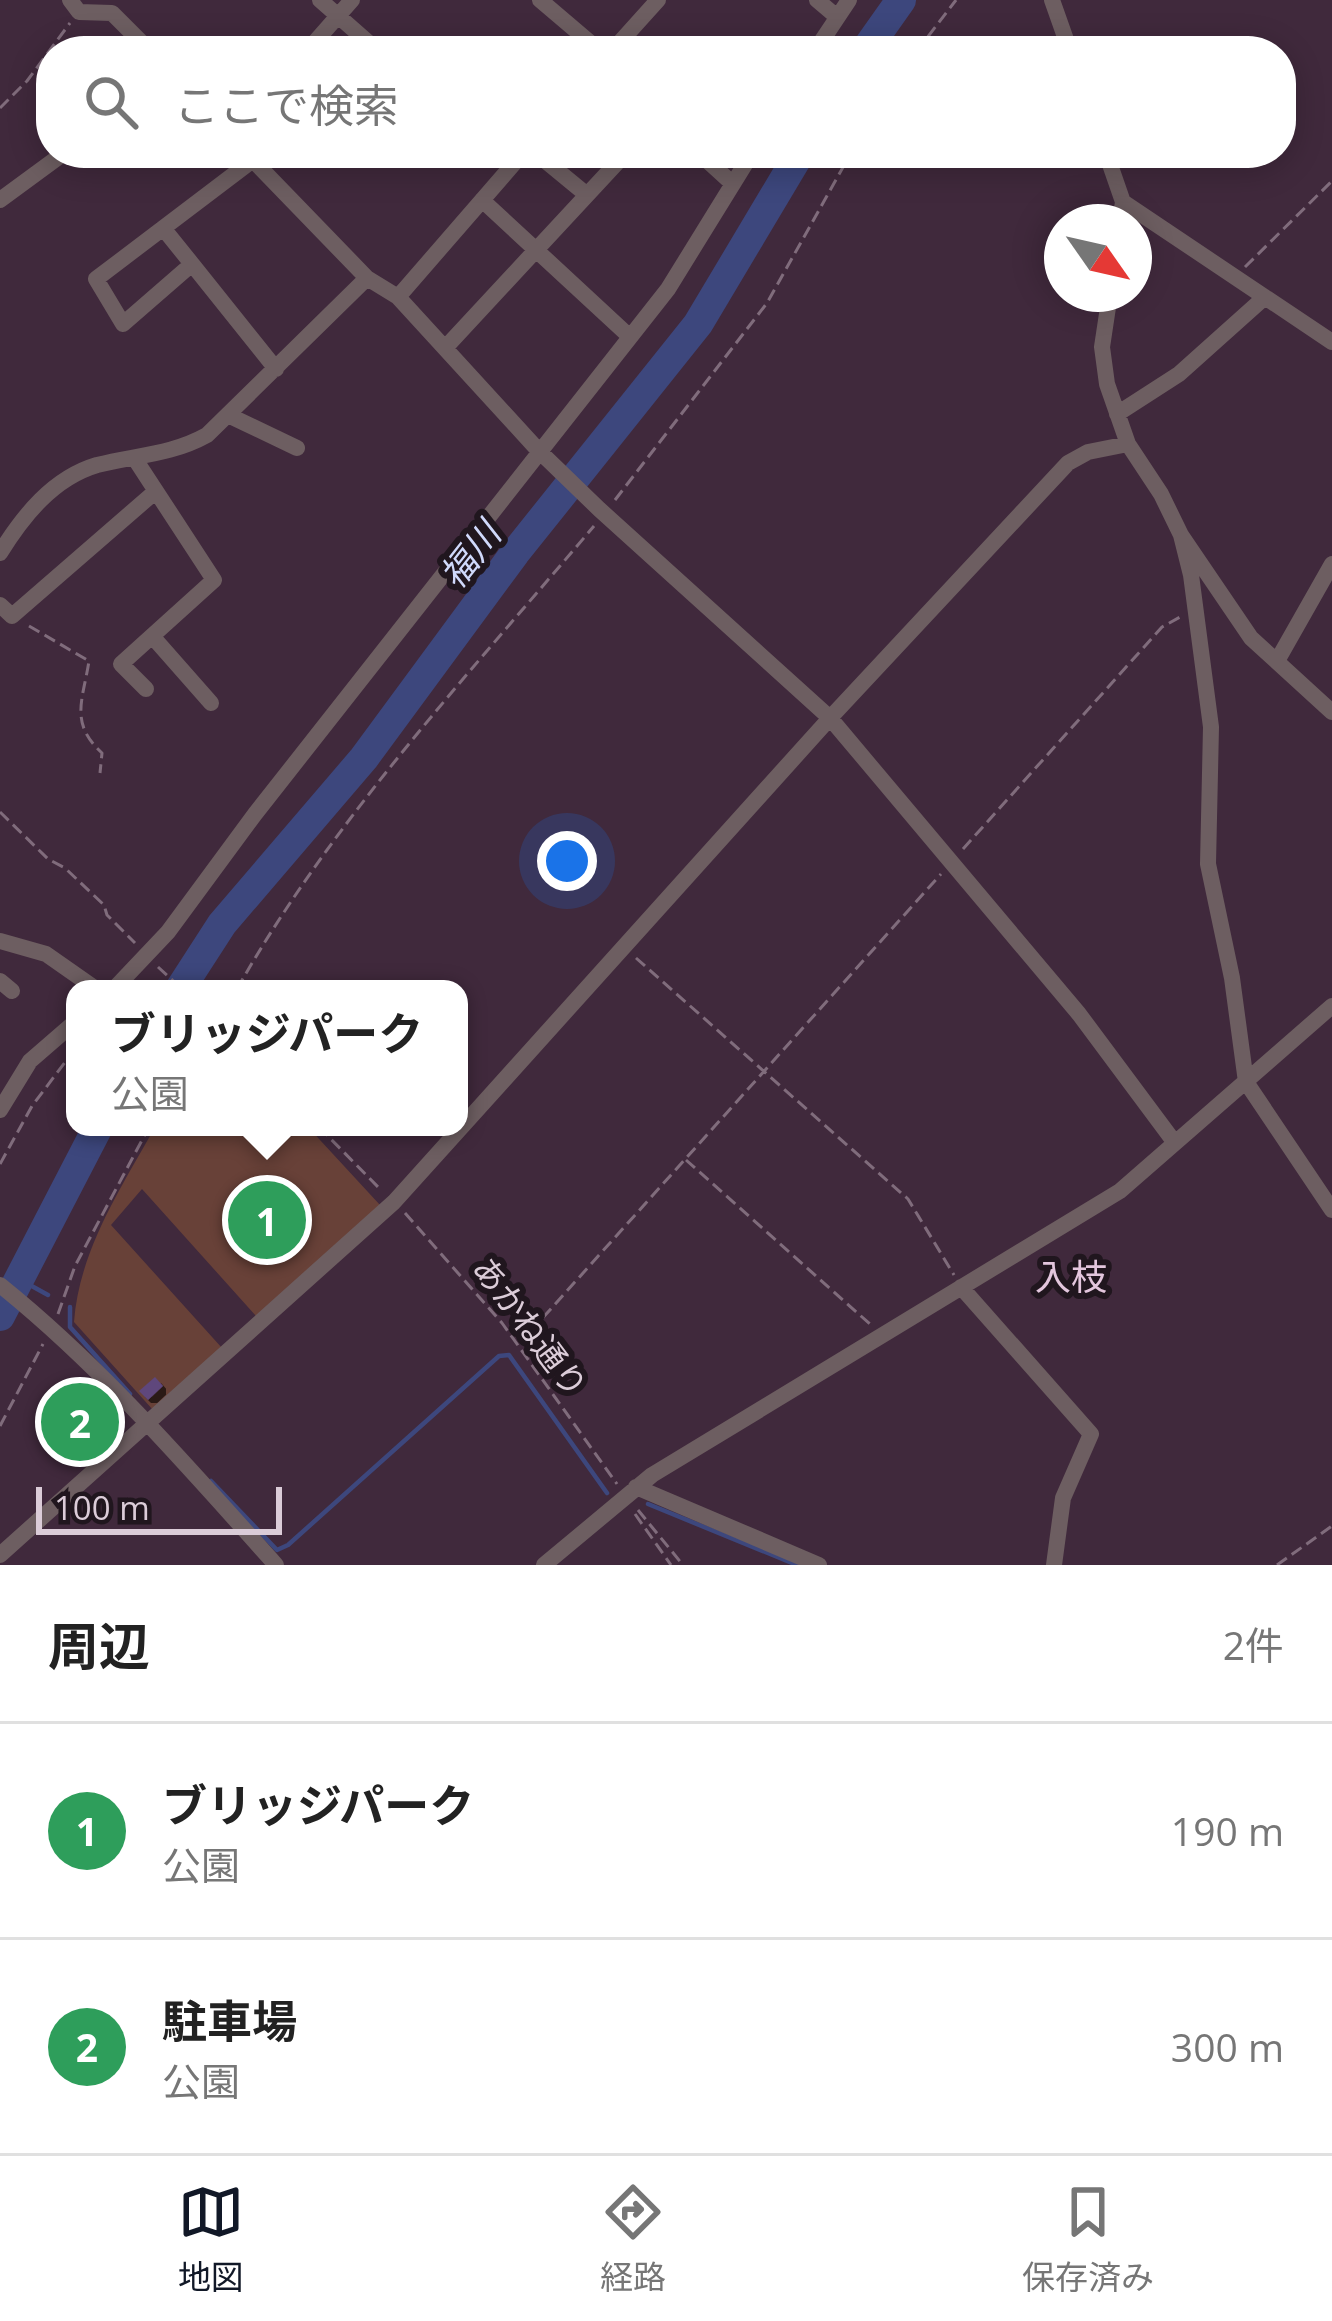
<!DOCTYPE html>
<html lang="ja">
<head>
<meta charset="utf-8">
<style>
	body { margin:0; font-family:"Open Sans","Noto Sans JP",sans-serif; background:#f2f2f2; color:#222 }
	.compass { position:absolute; left:1044px; top:204px; width:108px; height:108px; border-radius:50%; background:#fff; box-shadow:0 6px 30px #0003; rotate:124deg }
	.scale { position:absolute; left:36px; bottom:30px; width:246px; box-sizing:border-box; padding-left:12px; border:6px solid #dbccd8; border-top:0; font-size:33px; line-height:42px; white-space:nowrap; color:#dbccd8; -webkit-text-stroke:9px #20161e; paint-order:stroke }
	.you { position:absolute; left:567px; top:861px; width:42px; height:42px; margin:-30px; border:9px solid #fff; border-radius:50%; background:#1a73e8; box-shadow:0 0 0 18px #1a73e833 }
	.badge { display:grid; place-items:center; width:78px; height:78px; border-radius:50%; background:#111827; color:#fff; font-size:39px; font-weight:700 }
	.pin { position:absolute; translate:-50% -50%; border:6px solid #fff; box-shadow:0 3px 12px #0006 }
	.popup { position:absolute; left:66px; top:980px; width:402px; height:156px; box-sizing:border-box; display:grid; place-content:center; border-radius:24px; background:#fff; filter:drop-shadow(0 3px 9px #0005); font-size:39px; white-space:nowrap; color:#767676 }
	.popup b { font-size:45px; color:#222 }
	.popup::after { content:''; position:absolute; left:50%; top:100%; margin-left:-24px; border:24px solid transparent; border-top-color:#fff }
	.list { margin:0; padding:0; list-style:none }
	h2 { display:flex; justify-content:space-between; align-items:center; height:156px; margin:0; padding:0 48px; font-size:51px }
	h2 small { font-size:39px; font-weight:400; color:#767676 }
	.list li { display:grid; grid-template-columns:78px 1fr auto; gap:36px; align-items:center; box-sizing:border-box; height:216px; padding:0 48px; border-top:3px solid #e0e0e0 }
	.list b { display:block; font-size:45px; white-space:nowrap }
	.list p { margin:0; font-size:39px; white-space:nowrap; color:#767676 }
	.list em { font-size:39px; font-style:normal; color:#767676 }
	.icon { flex:none; width:66px; height:66px; fill:none; stroke:currentColor; stroke-width:2; stroke-linecap:round; stroke-linejoin:round }
	.map { position:relative; flex:none; width:1332px; height:1565px; overflow:hidden }
	.search { position:absolute; background:#fff; box-shadow:0 6px 30px #0003; left:36px; right:36px; top:36px; height:132px; display:flex; align-items:center; gap:30px; box-sizing:border-box; padding:0 42px; border-radius:48px; color:#767676; font-size:45px }
	.sheet { height:588px; background:#fff }
	nav { display:flex; justify-content:space-around; align-items:center; box-sizing:border-box; height:168px; border-top:3px solid #e0e0e0; background:#fff; font-size:33px; color:#767676 }
	nav a { display:grid; justify-items:center; gap:6px }
	nav .on { color:#111827 }
	.map>svg:first-child { display:block }
	.green { fill:#684138 }
	.lines { fill:none; stroke-linecap:round; stroke-linejoin:round }
	.stream { stroke:#3d477d; stroke-width:4.5 }
	.river { stroke:#3d477d; stroke-width:30 }
	.building { fill:#5e467c; filter:url(#shadow) }
	.path { stroke:#806c7c; stroke-width:3; stroke-dasharray:12 6; stroke-linecap:butt }
	.minor { stroke:#6d5e61; stroke-width:16 }
	.labels { text-anchor:middle; stroke-width:12; stroke-linejoin:round; paint-order:stroke }
	.street-label { font-size:33px; fill:#dbccd8; stroke:#20161e }
	.water-label { font-size:36px; font-style:italic; fill:#d0d9fb; stroke:#20161e }
	.neighbourhood-label { font-size:36px; fill:#e3c6dd; stroke:#20161e }
</style>
</head>
<body>
<div class="map">
<svg width="1332" height="1565" viewBox="0 0 1332 1565">
	<defs>
		<filter id="shadow"><feDropShadow dx="6" dy="6" stdDeviation="0" flood-color="#0009"/></filter>
	</defs>
	<rect width="100%" height="100%" fill="#40293c"/>
	<path class="green" d="M 155,1127 L 308,1127 L 380,1205 L 256,1316 L 142,1189 L 111,1225 L 222,1348 L 153,1410 L 74,1322 C 79,1251 121,1188 155,1127 Z"/>
	<g class="lines">
		<path class="stream" d="M 19,1279 L 48,1295
			M 70,1307 L 70,1327 L 130,1394
			M 211,1481 L 277,1550 L 288,1545 L 499,1356 L 509,1355 L 607,1493
			M 648,1504 L 797,1565"/>
		<path class="river" d="M 865,51 L 901,0
			M 180,989 L 222,924 L 364,758 L 515,553 L 698,324 L 800,153
			M 0,1316 L 98,1127"/>
	</g>
	<path class="building" d="M 155,1377 L 163,1386 L 148,1400 L 139,1391 Z"/>
	<g class="lines">
		<path class="path" d="M 917,51 L 956,0
			M 0,108 L 27,81 L 70,23
			M 1245,267 L 1332,181
			M 615,500 L 767,303 L 851,153
			M 29,626 L 89,661 C 83,700 69,723 102,753 L 100,773
			M 0,812 L 48,859 L 65,868 L 104,905 L 107,915 L 135,943
			M 963,849 L 1162,627 L 1182,616
			M 636,958 L 908,1199 L 954,1275
			M 158,967 L 182,989
			M 237,989 C 333,819 469,674 594,526
			M 319,1127 L 381,1190
			M 686,1160 L 871,1325
			M 0,1164 L 32,1106 L 75,1049
			M 405,1213 L 502,1323 L 617,1484
			M 58,1314 L 75,1266 L 149,1127
			M 531,1331 L 941,874
			M 0,1426 L 43,1344
			M 638,1510 L 683,1565
			M 635,1514 L 671,1565
			M 1277,1565 L 1332,1526"/>
		<path class="minor" d="M 70,0 L 79,12 L 112,13 L 150,51
			M 320,0 L 378,51
			M 540,0 L 600,51
			M 817,0 L 837,17
			M 1052,0 L 1070,51
			M 307,51 L 352,0
			M 612,51 L 658,0
			M 815,51 L 849,0
			M 246,153 L 367,278 L 398,297 L 538,450 L 599,509 L 830,718 L 1079,1014 L 1175,1143
			M 496,153 L 511,166
			M 536,153 L 587,195
			M 699,153 L 733,184
			M 1106,153 L 1123,202 L 1120,222
			M 0,200 L 64,153
			M 482,200 L 629,336
			M 1123,202 L 1332,342
			M 163,228 L 192,264 L 123,324 L 96,279 L 253,160
			M 192,264 L 276,369
			M 1110,294 L 1102,347 L 1107,384 L 1128,444 L 1161,494 L 1181,535 L 1251,638 L 1332,712
			M 398,297 L 523,153
			M 446,347 L 626,153
			M 1117,414 L 1179,374 L 1265,297
			M 230,416 L 297,448
			M 135,459 L 214,580 L 121,664 L 146,689
			M 1181,535 L 1191,575 L 1211,727 L 1208,864 L 1232,978 L 1246,1082 L 1332,1210
			M 0,553 C 23,516 53,478 97,465 C 136,455 171,455 207,435 L 367,278
			M 0,605 L 12,616 L 156,491
			M 152,636 L 211,703
			M 1277,661 L 1332,564
			M 0,941 L 46,954 L 96,989
			M 0,981 L 12,991
			M 114,989 L 168,932 L 255,814 L 668,289 L 752,153
			M 0,1110 L 30,1061 L 75,1022
			M 0,1285 C 102,1367 188,1467 276,1565
			M 961,1287 L 1091,1434 L 1063,1498 L 1054,1565
			M 636,1487 L 819,1565
			M 0,1555 L 394,1202 L 830,718 L 1068,463 L 1088,452 L 1128,444
			M 544,1565 L 652,1475 L 1120,1191 L 1332,1006"/>
	</g>
	<g class="labels">
		<g class="street-label">
			<text transform="translate(530 1327) rotate(53)" y="12">あかね通り</text>
		</g>
		<g class="water-label">
			<text transform="translate(470 555) rotate(-52)" y="13">福川</text>
		</g>
		<g class="neighbourhood-label">
			<text x="1071" y="1290">入枝</text>
		</g>
	</g>
</svg>
<svg class="compass" viewBox="-18 -18 36 36"><path d="M0-13l5 13h-10z" fill="#e53935"/><path d="M0 13l5-13h-10z" fill="#767676"/></svg>
<div class="scale">100 m</div>
<div class="you"></div>
<div class="pin badge" style="left:267px;top:1220px;background:#2e9e5b">1</div>
<div class="popup"><b>ブリッジパーク</b>公園</div>
<div class="pin badge" style="left:80px;top:1422px;background:#2e9e5b">2</div>
<div class="search"><svg class="icon" aria-label="search" viewBox="0 0 24 24"><circle cx="10" cy="10" r="6"/><path d="M15 15l6 6"/></svg>ここで検索</div>
</div>
<section class="sheet">
<h2>周辺<small>2件</small></h2>
<ul class="list">
<li><span class="badge" style="background:#2e9e5b">1</span><div><b>ブリッジパーク</b><p>公園</p></div><em>190 m</em></li>
<li><span class="badge" style="background:#2e9e5b">2</span><div><b>駐車場</b><p>公園</p></div><em>300 m</em></li>
</ul>
</section>
<nav>
<a class="on"><svg class="icon" aria-label="map" viewBox="0 0 24 24"><path d="M3 6l6-2 6 2 6-2v14l-6 2-6-2-6 2zM9 4v14M15 6v14"/></svg>地図</a>
<a><svg class="icon" aria-label="directions" viewBox="0 0 24 24"><path d="M12 3l9 9-9 9-9-9zM9 14v-3h6M13 9l2 2-2 2"/></svg>経路</a>
<a><svg class="icon" aria-label="saved" viewBox="0 0 24 24"><path d="M7 4h10v16l-5-4-5 4z"/></svg>保存済み</a>
</nav>
</body>
</html>
